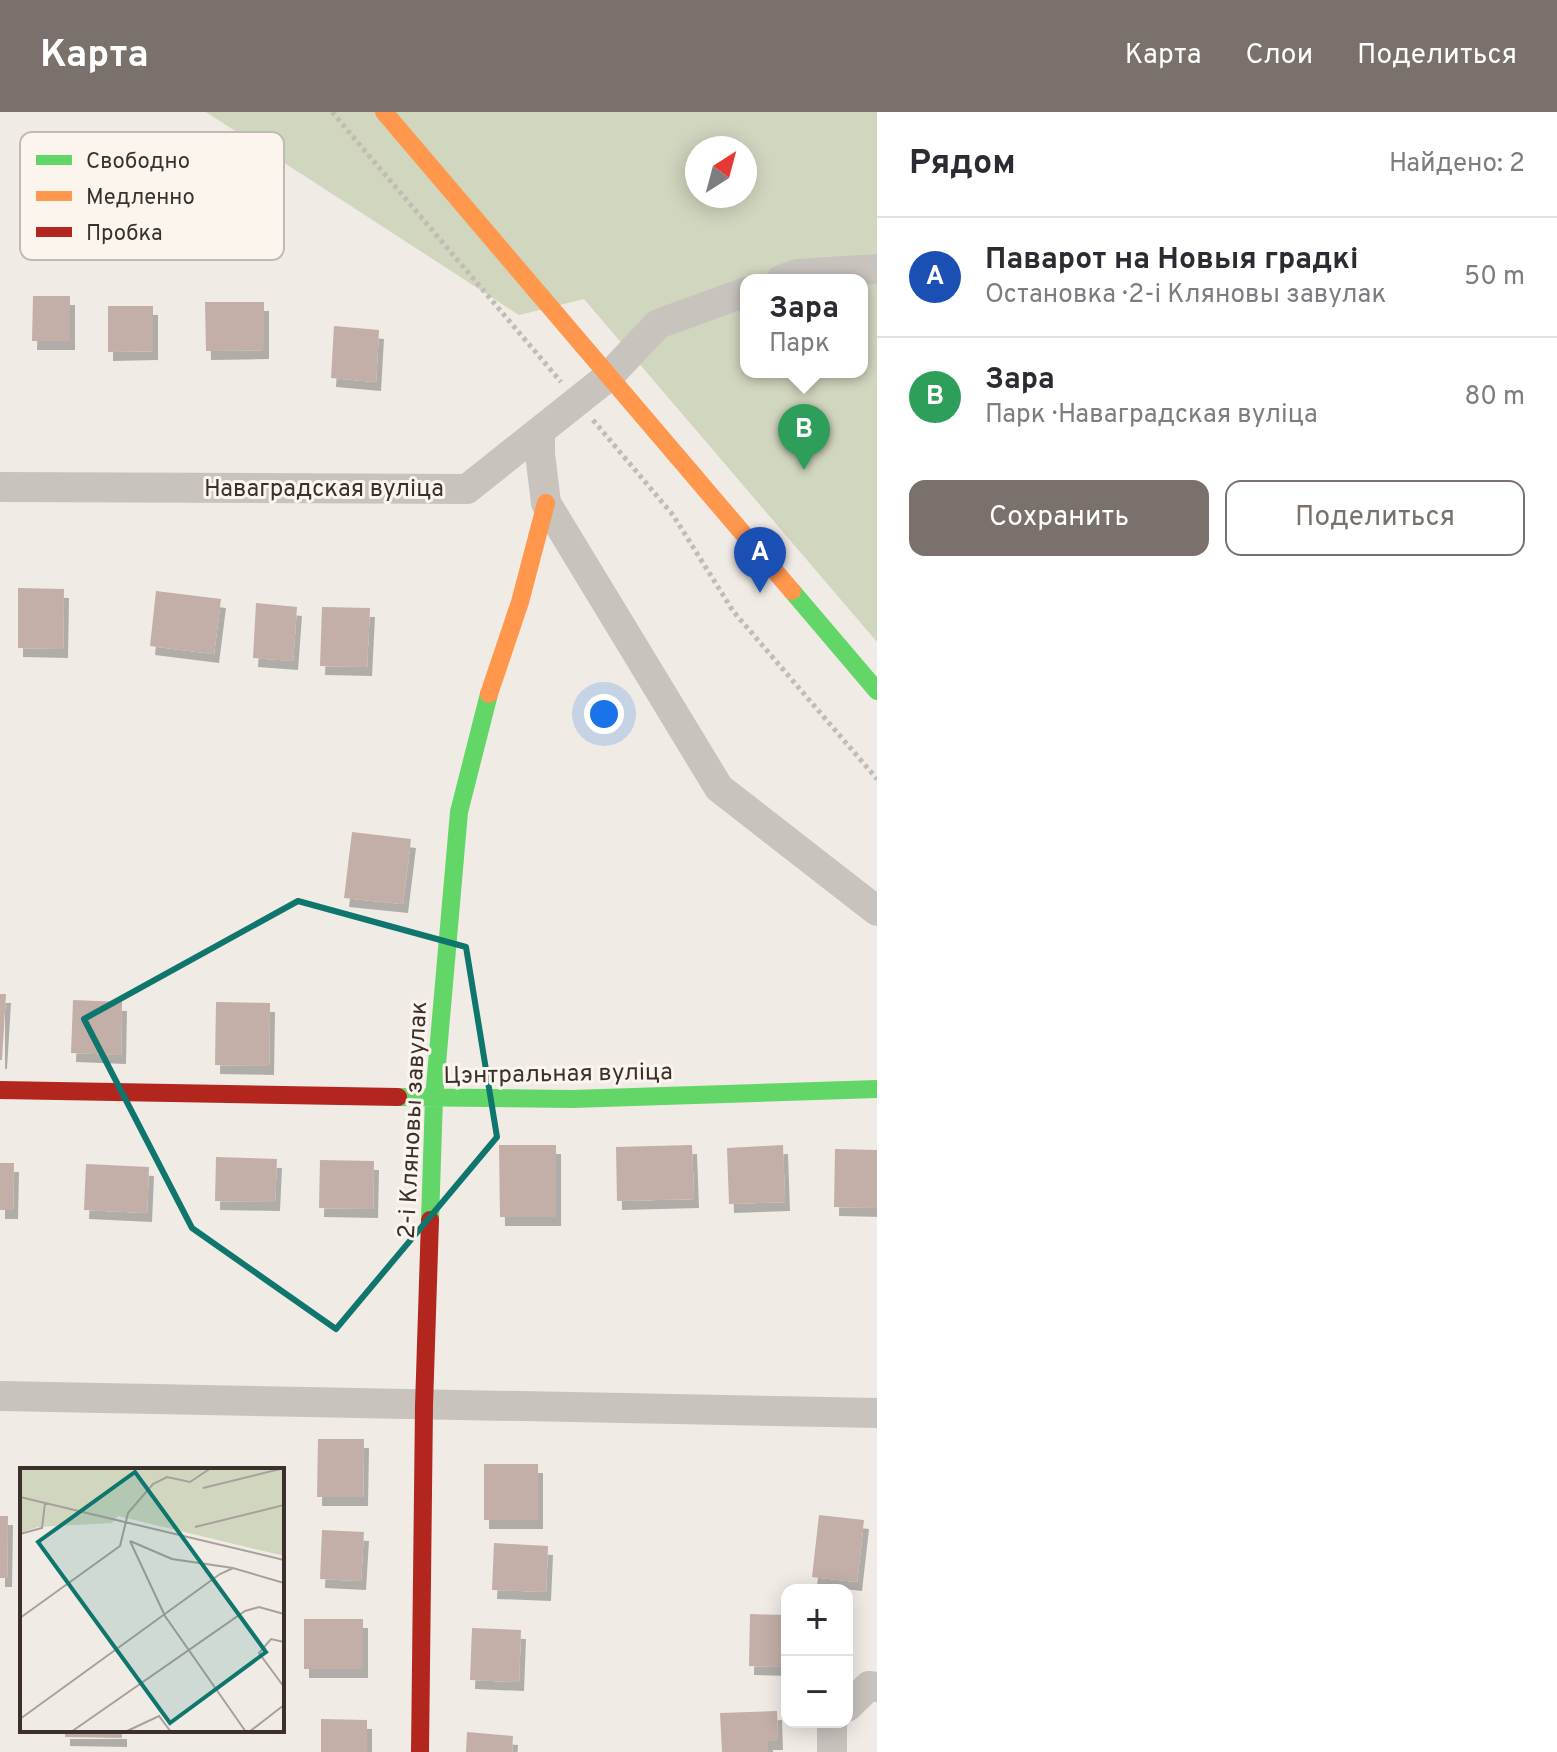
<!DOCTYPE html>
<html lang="ru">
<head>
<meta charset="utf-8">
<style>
	body { margin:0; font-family:Overpass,sans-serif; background:#f2f2f3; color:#2b2b33 }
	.controls { position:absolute; right:24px; bottom:24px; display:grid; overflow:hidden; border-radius:16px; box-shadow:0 4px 20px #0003 }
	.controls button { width:72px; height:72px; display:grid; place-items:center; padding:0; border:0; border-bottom:2px solid #e1e1e2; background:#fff; color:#2b2b33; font:40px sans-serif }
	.compass { position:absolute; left:685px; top:24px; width:72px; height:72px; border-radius:50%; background:#fff; box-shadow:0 4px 20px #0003; rotate:36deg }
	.you { position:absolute; left:604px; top:602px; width:28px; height:28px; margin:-20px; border:6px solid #fff; border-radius:50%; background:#1a73e8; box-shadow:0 0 0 12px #1a73e833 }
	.badge { display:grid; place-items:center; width:52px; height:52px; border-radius:50%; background:#7a716c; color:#fff; font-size:26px; font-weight:700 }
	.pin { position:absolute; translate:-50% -66px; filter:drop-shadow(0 2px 4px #0008) }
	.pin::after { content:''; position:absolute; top:42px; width:28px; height:24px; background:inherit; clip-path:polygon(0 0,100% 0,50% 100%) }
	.popup { position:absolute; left:740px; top:162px; width:128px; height:104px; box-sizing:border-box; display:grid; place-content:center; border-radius:16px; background:#fff; filter:drop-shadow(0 2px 6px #0005); font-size:26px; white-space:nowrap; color:#7c7c81 }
	.popup b { font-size:30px; color:#2b2b33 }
	.popup::after { content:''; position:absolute; left:50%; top:100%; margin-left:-16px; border:16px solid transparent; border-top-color:#fff }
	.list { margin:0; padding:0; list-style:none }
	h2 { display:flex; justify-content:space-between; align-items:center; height:104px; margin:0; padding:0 32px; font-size:34px }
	h2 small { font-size:26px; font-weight:400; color:#7c7c81 }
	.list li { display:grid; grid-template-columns:52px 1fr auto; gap:24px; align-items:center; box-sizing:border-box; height:120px; padding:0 32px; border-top:2px solid #e1e1e2 }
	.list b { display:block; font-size:30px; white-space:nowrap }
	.list p { margin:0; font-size:26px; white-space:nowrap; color:#7c7c81 }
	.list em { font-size:26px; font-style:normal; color:#7c7c81 }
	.actions { display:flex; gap:16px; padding:24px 32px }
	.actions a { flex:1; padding:18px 0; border:2px solid #7a716c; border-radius:16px; text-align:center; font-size:28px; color:#7a716c }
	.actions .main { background:#7a716c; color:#fff }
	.map { position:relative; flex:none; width:877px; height:1640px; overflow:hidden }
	header { display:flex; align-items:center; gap:48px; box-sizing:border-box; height:112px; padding:0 40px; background:#7a716c; color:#fff }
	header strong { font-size:38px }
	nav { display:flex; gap:44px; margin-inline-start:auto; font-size:28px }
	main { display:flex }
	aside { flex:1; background:#fff }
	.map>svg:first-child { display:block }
	.green { fill:#d1d6bf; fill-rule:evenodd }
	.building { fill:#c3afa7; filter:url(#shadow) }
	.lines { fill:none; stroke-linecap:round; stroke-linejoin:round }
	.path { stroke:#c2bbb6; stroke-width:5; stroke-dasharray:4 4; stroke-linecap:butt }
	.street { stroke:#c9c3be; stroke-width:30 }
	.fast { stroke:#63d668; stroke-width:18 }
	.slow { stroke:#ff974d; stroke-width:18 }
	.jam { stroke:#b3261e; stroke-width:18 }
	.marked { fill:none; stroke:#0f766e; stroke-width:6; stroke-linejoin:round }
	.labels { text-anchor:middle; stroke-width:6; stroke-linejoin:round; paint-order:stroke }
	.street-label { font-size:24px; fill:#3b302b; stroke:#fbf5ee }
	.inset-road { fill:none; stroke:#a8a09b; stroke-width:2 }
	.view { fill:#0f766e; fill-opacity:0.15; stroke:#0f766e; stroke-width:4 }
	.inset-edge { fill:none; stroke:#3b302b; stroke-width:4 }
	.key { fill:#fbf5ee; stroke:#c1bab4; stroke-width:2 }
	.key-label { font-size:22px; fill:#3b302b }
</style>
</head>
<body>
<header>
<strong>Карта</strong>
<nav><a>Карта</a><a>Слои</a><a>Поделиться</a></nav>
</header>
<main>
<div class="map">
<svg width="877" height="1640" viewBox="0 0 877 1640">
	<defs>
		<filter id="shadow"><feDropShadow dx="5" dy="9" stdDeviation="0" flood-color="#0004"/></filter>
	</defs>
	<rect width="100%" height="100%" fill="#f0ebe5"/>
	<path class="green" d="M 206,0 L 877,0 L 877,530 L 584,187 L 519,203 ZM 697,36 L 745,36 L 745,84 L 697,84 ZM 746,168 L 862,168 L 862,260 L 746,260 Z"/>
	<path class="building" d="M 33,184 L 70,184 L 70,229 L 32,229 Z
		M 205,190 L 264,190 L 264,238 L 206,239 Z
		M 108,194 L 153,194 L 153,239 L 108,240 Z
		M 334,214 L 379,218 L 376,270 L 331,266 Z
		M 18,476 L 64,477 L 63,537 L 18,536 Z
		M 156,479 L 221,487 L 214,542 L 150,534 Z
		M 256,491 L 297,495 L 293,549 L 253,546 Z
		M 322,495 L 370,496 L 367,555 L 320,554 Z
		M 352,720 L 411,727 L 403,792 L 344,786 Z
		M 0,882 L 6,882 L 2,948 L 0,948 Z
		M 73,888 L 122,890 L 121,943 L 71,941 Z
		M 216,890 L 270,891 L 269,954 L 215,953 Z
		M 499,1033 L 556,1033 L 556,1105 L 500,1105 Z
		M 692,1033 L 694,1087 L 617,1089 L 616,1035 Z
		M 783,1033 L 785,1090 L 729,1092 L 727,1036 Z
		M 835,1037 L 877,1038 L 877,1096 L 834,1095 Z
		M 216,1045 L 277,1047 L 275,1090 L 215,1089 Z
		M 320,1048 L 374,1049 L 373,1097 L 319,1096 Z
		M 0,1051 L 14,1051 L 13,1098 L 0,1098 Z
		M 86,1052 L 149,1055 L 147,1101 L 84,1098 Z
		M 318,1327 L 364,1327 L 363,1385 L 317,1385 Z
		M 484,1352 L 538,1352 L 538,1408 L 484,1408 Z
		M 819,1403 L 864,1408 L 857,1470 L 812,1465 Z
		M 0,1404 L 8,1404 L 7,1466 L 0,1466 Z
		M 322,1418 L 364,1420 L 361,1469 L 320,1467 Z
		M 494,1431 L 548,1434 L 546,1480 L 492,1478 Z
		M 750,1502 L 787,1503 L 787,1555 L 749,1554 Z
		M 304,1507 L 363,1507 L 363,1557 L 304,1557 Z
		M 472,1516 L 521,1518 L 519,1570 L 470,1568 Z
		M 777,1599 L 778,1629 L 768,1629 L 768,1640 L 722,1640 L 720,1601 Z
		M 321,1607 L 367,1608 L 367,1640 L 321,1640 Z
		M 65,1618 L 122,1618 L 122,1626 L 65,1625 Z
		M 467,1620 L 513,1624 L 512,1640 L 466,1640 Z"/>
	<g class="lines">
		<path class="path" d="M 332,0 L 561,270
			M 593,308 L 673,403 L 733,499 L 877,667"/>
		<path class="street" d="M 781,168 L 797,162 L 877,157
			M 540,319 L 540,342 L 546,391 L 719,676 L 877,799
			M 0,375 L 467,377 L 609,264 L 658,212 L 746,180
			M 0,1284 L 877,1301
			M 847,1595 L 869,1574 L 877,1575
			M 832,1610 L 832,1640"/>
		<path class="fast" d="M 792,479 L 877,579
			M 398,985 L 572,987 L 877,977
			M 430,1108 L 434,986 L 459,700 L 489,582"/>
		<path class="slow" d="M 384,0 L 792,479
			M 489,582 L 520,490 L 546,391"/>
		<path class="jam" d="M 0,978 L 398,985
			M 420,1640 L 424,1294 L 430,1108"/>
	</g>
	<path class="marked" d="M 298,789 L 466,835 L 497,1025 L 336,1217 L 192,1116 L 84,907 Z"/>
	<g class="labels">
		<g class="street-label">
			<text x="324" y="384">Наваградская вуліца</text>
			<text transform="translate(558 961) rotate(-1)" y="8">Цэнтральная вуліца</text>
			<text transform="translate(412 1008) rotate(-87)" y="8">2-і Кляновы завулак</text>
		</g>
	</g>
	<g transform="translate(20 1356)">
		<rect width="264" height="264" fill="#f0ebe5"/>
		<path d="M 0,0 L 264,0 L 264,88 L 98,48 L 92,55 L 18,59 L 0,65 Z" fill="#d1d6bf"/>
		<path class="inset-road" d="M 183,20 L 264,0M 0,29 L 264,92M 175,59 L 264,37M 0,66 L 22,60 L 25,35M 110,73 L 145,148 L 226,264M 110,73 L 152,91 L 213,100M 0,150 L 100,78 L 108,45 L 133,16 L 147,9 L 170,14 L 191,0M 264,174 L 251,171 L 239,185 L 264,219M 0,251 L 200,106 L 213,100 L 264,115M 51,264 L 225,143 L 239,139 L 264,146M 105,264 L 139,248 L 151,264M 229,264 L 264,237"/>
		<path class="view" d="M 115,4 L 246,184 L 150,255 L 18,74 Z"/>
		<rect width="264" height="264" class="inset-edge"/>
	</g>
	<rect x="20" y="20" width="264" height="128" rx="12" class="key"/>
	<rect x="36" y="43" width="36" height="10" fill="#63d668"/>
	<rect x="36" y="79" width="36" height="10" fill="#ff974d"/>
	<rect x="36" y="115" width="36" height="10" fill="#b3261e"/>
	<g class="key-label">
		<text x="86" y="56">Свободно</text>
		<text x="86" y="92">Медленно</text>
		<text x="86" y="128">Пробка</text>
	</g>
</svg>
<div class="controls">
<button>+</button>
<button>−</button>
</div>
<svg class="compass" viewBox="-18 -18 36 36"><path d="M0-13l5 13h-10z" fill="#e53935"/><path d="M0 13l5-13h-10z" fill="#7c7c81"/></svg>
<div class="you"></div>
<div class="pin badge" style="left:760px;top:481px;background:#1a4fb4">A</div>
<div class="pin badge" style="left:804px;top:358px;background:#2e9e5b">B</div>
<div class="popup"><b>Зара</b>Парк</div>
</div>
<aside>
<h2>Рядом<small>Найдено: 2</small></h2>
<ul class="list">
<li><span class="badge" style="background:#1a4fb4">A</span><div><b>Паварот на Новыя градкі</b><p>Остановка · 2-і Кляновы завулак</p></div><em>50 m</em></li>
<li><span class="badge" style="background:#2e9e5b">B</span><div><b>Зара</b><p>Парк · Наваградская вуліца</p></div><em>80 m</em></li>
</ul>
<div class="actions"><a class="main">Сохранить</a><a>Поделиться</a></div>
</aside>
</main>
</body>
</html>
